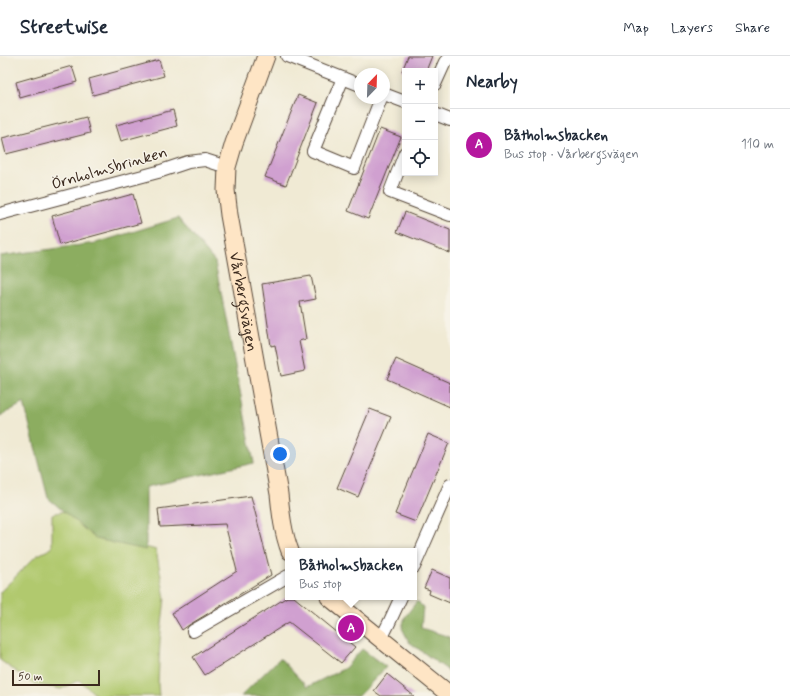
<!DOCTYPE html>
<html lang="en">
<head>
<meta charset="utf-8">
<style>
	body { margin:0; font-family:Mynerve,sans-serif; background:#f2f2f3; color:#1f2937 }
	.controls { position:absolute; right:12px; top:12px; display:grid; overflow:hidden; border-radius:0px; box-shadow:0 2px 10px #0003 }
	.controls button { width:36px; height:36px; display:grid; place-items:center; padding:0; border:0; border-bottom:1px solid #e0e1e3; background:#fff; color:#1f2937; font:20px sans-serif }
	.compass { position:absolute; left:354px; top:12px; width:36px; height:36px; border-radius:50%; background:#fff; box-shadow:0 2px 10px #0003; rotate:23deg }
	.scale { position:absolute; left:12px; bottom:10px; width:88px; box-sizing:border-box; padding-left:4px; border:2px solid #3b2a1e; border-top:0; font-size:11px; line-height:14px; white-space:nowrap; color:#3b2a1e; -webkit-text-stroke:3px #f7f3e8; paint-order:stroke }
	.you { position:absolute; left:280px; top:398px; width:14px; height:14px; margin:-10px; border:3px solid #fff; border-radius:50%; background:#1a73e8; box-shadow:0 0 0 6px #1a73e833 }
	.badge { display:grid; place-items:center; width:26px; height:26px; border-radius:50%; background:#b5179e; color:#fff; font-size:13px; font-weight:700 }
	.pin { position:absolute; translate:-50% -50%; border:2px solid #fff; box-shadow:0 1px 4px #0006 }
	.popup { position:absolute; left:285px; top:492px; width:132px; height:52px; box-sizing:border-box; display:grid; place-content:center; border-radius:0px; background:#fff; filter:drop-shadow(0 1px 3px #0005); font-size:13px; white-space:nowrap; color:#747a83 }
	.popup b { font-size:15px; color:#1f2937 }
	.popup::after { content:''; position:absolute; left:50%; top:100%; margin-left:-8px; border:8px solid transparent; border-top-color:#fff }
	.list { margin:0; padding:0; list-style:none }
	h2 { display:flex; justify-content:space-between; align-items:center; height:52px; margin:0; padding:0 16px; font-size:17px }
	h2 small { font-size:13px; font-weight:400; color:#747a83 }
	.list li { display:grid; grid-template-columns:26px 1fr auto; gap:12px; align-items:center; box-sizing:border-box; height:72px; padding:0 16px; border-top:1px solid #e0e1e3 }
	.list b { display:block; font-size:15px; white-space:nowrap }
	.list p { margin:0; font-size:13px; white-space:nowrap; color:#747a83 }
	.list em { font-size:13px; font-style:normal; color:#747a83 }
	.icon { flex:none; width:22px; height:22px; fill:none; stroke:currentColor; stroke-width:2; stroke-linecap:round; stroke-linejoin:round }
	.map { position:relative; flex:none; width:450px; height:640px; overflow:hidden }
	header { display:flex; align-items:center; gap:24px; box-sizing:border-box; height:56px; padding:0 20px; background:#fff; border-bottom:1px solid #e0e1e3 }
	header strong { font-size:19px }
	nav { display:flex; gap:22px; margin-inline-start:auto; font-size:14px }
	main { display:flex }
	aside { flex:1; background:#fff }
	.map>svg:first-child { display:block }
	.green { fill:#b1c96e; stroke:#767a46 }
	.forest { fill:#8cad61; stroke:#646c40 }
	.building { fill:#d0a0d0 }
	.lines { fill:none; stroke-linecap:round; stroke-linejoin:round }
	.street-casing { stroke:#564739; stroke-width:14 }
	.secondary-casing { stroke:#564739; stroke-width:19 }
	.street { stroke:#fff; stroke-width:12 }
	.secondary { stroke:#fee5c5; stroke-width:17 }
	.labels { text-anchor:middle; stroke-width:3; stroke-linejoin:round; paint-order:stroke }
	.street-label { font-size:16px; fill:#3b2a1e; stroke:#f7f3e8 }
</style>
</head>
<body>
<header>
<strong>Streetwise</strong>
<nav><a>Map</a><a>Layers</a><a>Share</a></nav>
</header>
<main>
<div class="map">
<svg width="450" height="640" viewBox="0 0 450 640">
	<rect width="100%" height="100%" fill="#f7f3e8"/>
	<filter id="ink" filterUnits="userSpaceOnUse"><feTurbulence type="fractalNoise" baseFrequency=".025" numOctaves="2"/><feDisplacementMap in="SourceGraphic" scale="8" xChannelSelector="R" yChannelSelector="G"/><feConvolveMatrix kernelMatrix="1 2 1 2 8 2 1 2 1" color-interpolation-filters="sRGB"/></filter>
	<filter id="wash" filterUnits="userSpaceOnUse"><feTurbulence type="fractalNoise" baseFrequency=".012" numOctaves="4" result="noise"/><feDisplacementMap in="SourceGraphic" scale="16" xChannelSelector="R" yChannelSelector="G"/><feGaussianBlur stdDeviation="0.9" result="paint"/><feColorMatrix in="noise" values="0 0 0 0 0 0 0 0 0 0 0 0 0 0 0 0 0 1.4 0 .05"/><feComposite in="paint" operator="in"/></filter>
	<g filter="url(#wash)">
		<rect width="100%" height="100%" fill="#f0ead4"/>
		<path class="green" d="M 78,452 L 132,487 L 156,494 L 165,542 L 160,585 L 158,628 L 159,640 L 97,640 L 79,624 L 61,633 L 33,628 L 0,604 L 0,536 L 36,500 L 52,492 L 52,458 Z"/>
		<path class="forest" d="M 178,162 L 215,206 L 254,407 L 146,431 L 146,494 L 96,483 L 48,442 L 24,347 L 0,360 L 0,200 L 96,187 Z
			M 417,545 L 423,551 L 421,572 L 450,581 L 450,616 L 409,586 L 402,572 L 405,561 Z
			M 362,593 L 386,611 L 359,640 L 241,640 L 280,602 L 307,631 L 345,612 Z"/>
		<g id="blocks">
			<path class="building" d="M 408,0 L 432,0 L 426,15 L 402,15 Z
				M 159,4 L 164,20 L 93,39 L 89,23 Z
				M 72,10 L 77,26 L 20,42 L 16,26 Z
				M 298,39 L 318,47 L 286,129 L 265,121 Z
				M 173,54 L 177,70 L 121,85 L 116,69 Z
				M 86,61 L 90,77 L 6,98 L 2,82 Z
				M 380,73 L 401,81 L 368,163 L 348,155 Z
				M 133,138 L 141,167 L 60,189 L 52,160 Z
				M 405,156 L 450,174 L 450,197 L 397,176 Z
				M 311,220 L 316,243 L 300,246 L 306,283 L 299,285 L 305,315 L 281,320 L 275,289 L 271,290 L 262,228 Z
				M 396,303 L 450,327 L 450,351 L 387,323 Z
				M 370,353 L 391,361 L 358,441 L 337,432 Z
				M 428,378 L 449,387 L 416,466 L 395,458 Z
				M 251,440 L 271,519 L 224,548 L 189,569 L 182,574 L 172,557 L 237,515 L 225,468 L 160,471 L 158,453 Z
				M 432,514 L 450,522 L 450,547 L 429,538 L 430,534 L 424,532 Z
				M 287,541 L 294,541 L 355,591 L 341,607 L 289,566 L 205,619 L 193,601 Z
				M 387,618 L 414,640 L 381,640 L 374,635 Z"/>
		</g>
	</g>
	<g filter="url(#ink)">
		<use href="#blocks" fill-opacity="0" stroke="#564739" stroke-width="1"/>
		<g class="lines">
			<defs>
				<path id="street" d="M 287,0 L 360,29
					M 343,22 L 313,95 L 354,112 L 381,42
					M 435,28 L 445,6 L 450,2
					M 384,38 L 405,46
					M 435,58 L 450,64
					M 405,97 L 390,136 L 450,159
					M 0,158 L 158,116 L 188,106 L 205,104 L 227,111
					M 414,511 L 450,429
					M 193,575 L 288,520
					M 381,583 L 389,567 L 401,541"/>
				<g id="secondary">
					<path id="s1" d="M 266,0 L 234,87 L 227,111 L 226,134 L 229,159 L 279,438 C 281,458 283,477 290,495"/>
					<path d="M 329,541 L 450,639"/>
				</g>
			</defs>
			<use href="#street" class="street-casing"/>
			<use href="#secondary" class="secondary-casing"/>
			<use href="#street" class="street"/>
			<use href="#secondary" class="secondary"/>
		</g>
	</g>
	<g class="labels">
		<g class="street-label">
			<text transform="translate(109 111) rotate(-16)" y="6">Örnholmsbrinken</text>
			<text dy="6" stroke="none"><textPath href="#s1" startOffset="254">Vårbergsvägen</textPath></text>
		</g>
	</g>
</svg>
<div class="controls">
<button>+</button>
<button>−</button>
<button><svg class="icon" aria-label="locate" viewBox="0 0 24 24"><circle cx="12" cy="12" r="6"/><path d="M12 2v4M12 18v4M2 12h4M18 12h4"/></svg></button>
</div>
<svg class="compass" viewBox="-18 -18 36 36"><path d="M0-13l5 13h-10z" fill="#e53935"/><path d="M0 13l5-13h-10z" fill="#747a83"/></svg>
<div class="scale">50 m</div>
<div class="you"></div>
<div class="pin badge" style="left:351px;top:572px">A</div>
<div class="popup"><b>Båtholmsbacken</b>Bus stop</div>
</div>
<aside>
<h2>Nearby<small></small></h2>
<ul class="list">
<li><span class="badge">A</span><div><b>Båtholmsbacken</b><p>Bus stop · Vårbergsvägen</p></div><em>110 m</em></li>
</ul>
</aside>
</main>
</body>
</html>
